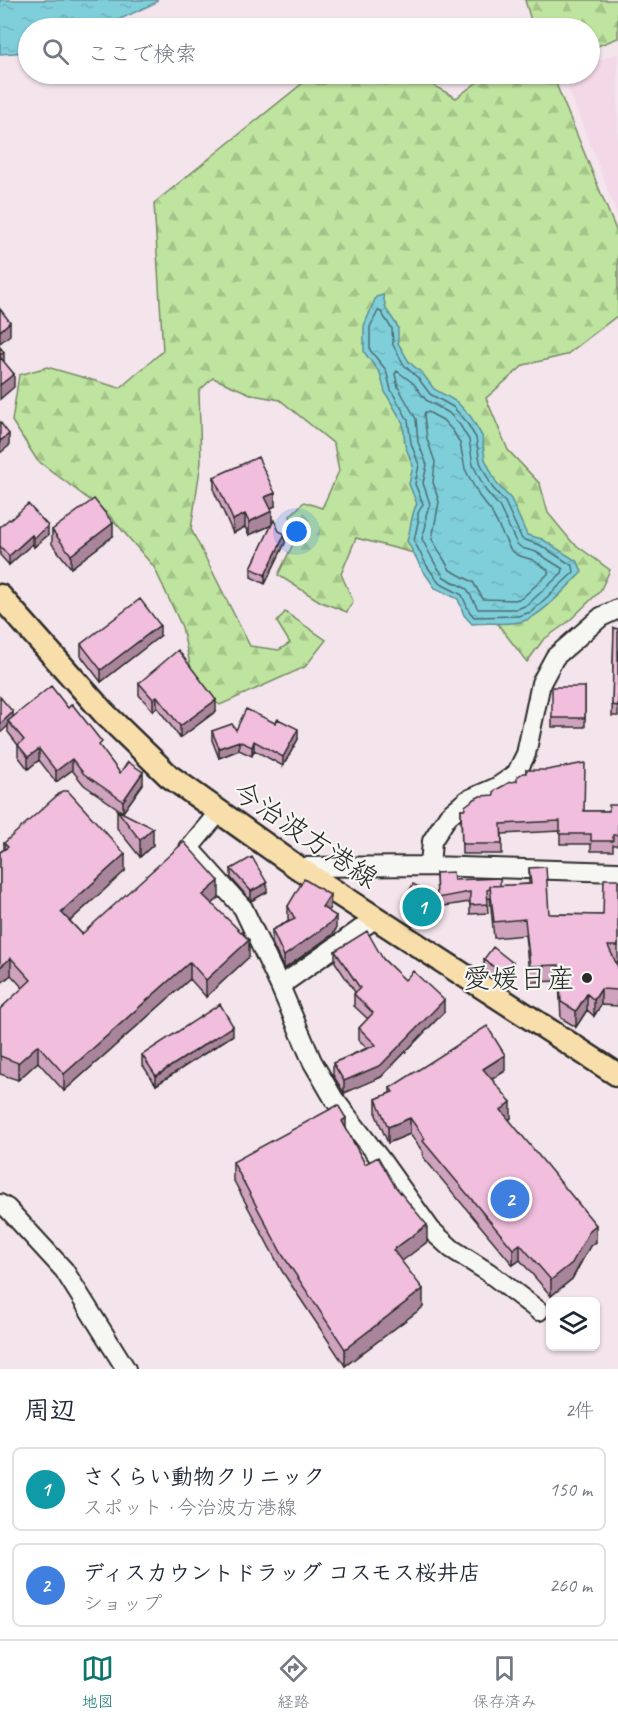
<!DOCTYPE html>
<html lang="ja">
<head>
<meta charset="utf-8">
<style>
	body { margin:0; font-family:Caveat,"Klee One",sans-serif; background:#f2f2f3; color:#1f2937 }
	.controls { position:absolute; right:18px; bottom:18px; display:grid; overflow:hidden; border-radius:9px; box-shadow:0 2px 4px #0004 }
	.controls button { width:54px; height:54px; display:grid; place-items:center; padding:0; border:0; border-bottom:2px solid #e0e1e3; background:#fff; color:#1f2937; font:30px sans-serif }
	.you { position:absolute; left:297px; top:532px; width:21px; height:21px; margin:-15px; border:4px solid #fff; border-radius:50%; background:#1a73e8; box-shadow:0 0 0 9px #1a73e833 }
	.badge { display:grid; place-items:center; width:39px; height:39px; border-radius:50%; background:#0f766e; color:#fff; font-size:20px; font-weight:700 }
	.pin { position:absolute; translate:-50% -50%; border:3px solid #fff; box-shadow:0 2px 6px #0006 }
	.list { margin:0; padding:0; list-style:none }
	h2 { display:flex; justify-content:space-between; align-items:center; height:78px; margin:0; padding:0 24px; font-size:26px }
	h2 small { font-size:20px; font-weight:400; color:#747a83 }
	.list li { display:grid; grid-template-columns:39px 1fr auto; gap:18px; align-items:center; box-sizing:border-box; height:84px; margin:0 12px 12px; padding:0 12px; border:2px solid #e0e1e3; border-radius:9px }
	.list b { display:block; font-size:22px; white-space:nowrap }
	.list p { margin:0; font-size:20px; white-space:nowrap; color:#747a83 }
	.list em { font-size:20px; font-style:normal; color:#747a83 }
	.icon { flex:none; width:33px; height:33px; fill:none; stroke:currentColor; stroke-width:2; stroke-linecap:round; stroke-linejoin:round }
	.map { position:relative; flex:none; width:618px; height:1369px; overflow:hidden }
	.search { position:absolute; background:#fff; box-shadow:0 2px 4px #0004; left:18px; right:18px; top:18px; height:66px; display:flex; align-items:center; gap:15px; box-sizing:border-box; padding:0 21px; border-radius:33px; color:#747a83; font-size:22px }
	.sheet { height:270px; background:#fff }
	nav { display:flex; justify-content:space-around; align-items:center; box-sizing:border-box; height:84px; border-top:2px solid #e0e1e3; background:#fff; font-size:16px; color:#747a83 }
	nav a { display:grid; justify-items:center; gap:3px }
	nav .on { color:#0f766e }
	.map>svg:first-child { display:block }
	.built { fill:#f3d9e8 }
	.forest { fill:url(#forest-firs); stroke:#758865; stroke-width:1.5 }
	.water { fill:url(#water-ripples); stroke:#5d8d95; stroke-width:1.5 }
	.lines { fill:none; stroke-linecap:round; stroke-linejoin:round }
	.shore { stroke:#4d6d71; stroke-width:1.5 }
	.minor-casing { stroke:#2b2b2b; stroke-width:22 }
	.major-casing { stroke:#2b2b2b; stroke-width:27 }
	.minor { stroke:#f6f6f2; stroke-width:18 }
	.major { stroke:#f8deab; stroke-width:22 }
	.wall { fill:#cfa3be; stroke:#2b2b2b; stroke-width:1.5 }
	.shaded-wall { fill:#a9859b; stroke:#2b2b2b; stroke-width:1.5 }
	.building { fill:#f1bedd; stroke:#2b2b2b; stroke-width:1.5 }
	.poi-dot { fill:#2b2b2b; stroke:#f6f6f2; stroke-width:2 }
	.labels { text-anchor:middle; stroke-width:4.5; stroke-linejoin:round; paint-order:stroke }
	.street-label { font-size:28px; fill:#2b2b2b; stroke:#f6f6f2 }
	.poi-label { font-size:28px; fill:#2b2b2b; stroke:#f6f6f2; text-anchor:end }
</style>
</head>
<body>
<div class="map">
<svg width="618" height="1369" viewBox="0 0 618 1369">
	<defs>
		<pattern id="forest-firs" width="22" height="20" patternUnits="userSpaceOnUse" patternTransform="scale(1.5)"><rect width="22" height="20" fill="#bfe49f"/><path d="M5 1l3.5 6h-7zM16 11l3.5 6h-7z" fill="#a4c489"/></pattern>
		<pattern id="water-ripples" width="26" height="14" patternUnits="userSpaceOnUse" patternTransform="scale(1.5)"><rect width="26" height="14" fill="#7fcfdb"/><path d="M2 4q2-2 4 0t4 0M15 11q2-2 4 0t4 0" fill="none" stroke="#6eb2bc"/></pattern>
	</defs>
	<rect width="100%" height="100%" fill="#f4e5ec"/>
	<filter id="ink" filterUnits="userSpaceOnUse"><feTurbulence type="fractalNoise" baseFrequency=".0167" numOctaves="2"/><feDisplacementMap in="SourceGraphic" scale="12" xChannelSelector="R" yChannelSelector="G"/><feConvolveMatrix kernelMatrix="1 2 1 2 8 2 1 2 1" color-interpolation-filters="sRGB"/></filter>
	<g filter="url(#ink)">
		<path class="built" d="M 618,53 L 618,217 L 563,75 L 567,74 L 590,74 L 590,64 Z"/>
		<path class="forest" d="M 525,0 L 618,0 L 618,38 L 590,49 L 590,28 L 529,28 L 532,24 Z
			M 314,74 L 413,74 L 456,98 L 488,74 L 552,74 L 618,235 L 618,318 L 617,316 L 566,355 L 524,365 L 486,398 L 508,450 L 540,484 L 548,513 L 572,542 L 610,570 L 600,591 L 568,622 L 543,640 L 527,662 L 490,614 L 433,558 L 356,538 L 341,574 L 353,601 L 347,612 L 321,602 L 278,575 L 296,538 L 290,516 L 304,502 L 322,508 L 339,471 L 334,444 L 280,400 L 253,395 L 213,378 L 199,391 L 201,462 L 191,529 L 250,646 L 279,650 L 290,643 L 277,622 L 285,612 L 326,640 L 305,667 L 220,705 L 195,688 L 182,627 L 154,567 L 108,514 L 37,460 L 12,421 L 19,375 L 47,367 L 120,388 L 163,351 L 154,203 Z"/>
		<path class="water" d="M 0,0 L 157,0 L 155,3 L 101,28 L 28,28 L 28,52 L 0,54 Z
			M 383,295 L 386,309 L 398,327 L 398,343 L 409,362 L 423,374 L 434,389 L 457,402 L 471,417 L 482,436 L 485,459 L 497,484 L 511,499 L 527,535 L 542,539 L 578,562 L 582,572 C 568,586 539,619 520,622 C 505,625 488,622 472,624 L 464,615 L 458,599 L 435,588 L 422,569 L 407,541 C 411,529 411,513 417,504 L 409,484 L 413,466 L 405,445 L 403,423 L 385,392 L 380,373 L 364,352 L 364,326 L 376,297 Z"/>
		<g class="lines">
			<path class="shore" d="M 378,311 L 381,312 L 392,329 L 393,345 L 404,365 L 418,378 L 430,394 L 453,407 L 466,421 L 476,438 L 480,462 L 492,487 L 505,502 L 522,539 L 540,545 L 573,566 L 574,572 L 531,612 L 518,616 L 474,617 L 469,611 L 462,595 L 439,583 L 427,566 L 414,541 L 418,522 L 418,513 L 423,504 L 415,484 L 419,465 L 411,443 L 408,420 L 391,390 L 386,370 L 370,350 L 370,327 Z
				M 397,371 L 413,383 L 426,400 L 449,413 L 460,425 L 469,440 L 473,465 L 486,491 L 499,506 L 517,544 L 522,548 L 536,552 L 563,569 L 562,573 L 527,605 L 517,609 L 478,609 L 467,589 L 444,577 L 434,562 L 422,539 L 426,525 L 426,515 L 430,504 L 423,483 L 427,465 L 418,442 L 416,419 L 398,387 L 395,374 Z
				M 425,412 L 428,412 L 443,420 L 453,431 L 460,443 L 465,469 L 479,496 L 491,511 L 510,549 L 517,555 L 533,560 L 548,570 L 548,574 L 522,598 L 515,600 L 483,599 L 473,582 L 450,570 L 432,539 L 439,502 L 433,482 L 435,462 L 427,439 L 424,415 Z"/>
			<defs>
				<path id="minor" d="M 219,812 L 189,848 L 243,908 L 280,986 L 376,918
					M 430,866 L 432,841 L 448,816 L 467,800 L 497,787 L 516,774 L 526,754 L 541,683 L 555,657 L 601,617 L 618,609
					M 297,867 L 430,866 L 618,872
					M 280,986 L 312,1061 L 334,1099 L 381,1160 L 431,1230 L 452,1249 L 488,1272 L 539,1311
					M 0,1204 L 7,1208 L 64,1270 L 126,1369"/>
				<path id="major" d="M 0,596 L 104,713 L 169,776 L 297,867 L 618,1075"/>
			</defs>
			<use href="#minor" class="minor-casing"/>
			<use href="#major" class="major-casing"/>
			<use href="#minor" class="minor"/>
			<use href="#major" class="major"/>
		</g>
		<path class="wall" d="M 214,477 L 275,506 L 271,508 L 272,524 L 285,543 L 265,584 L 251,577 L 251,568 L 272,525 L 249,535 L 245,527 L 233,533 L 214,491 Z
			M 10,520 L 48,535 L 34,547 L 32,544 L 9,565 L 0,555 L 0,527 Z
			M 52,530 L 113,536 L 71,568 L 52,544 Z
			M 614,628 L 618,629 L 618,716 L 612,716 Z
			M 160,636 L 101,682 L 81,656 L 81,644 Z
			M 139,683 L 216,711 L 180,738 L 157,707 L 153,711 L 139,695 Z
			M 585,687 L 585,727 L 552,727 L 552,718 Z
			M 0,697 L 13,716 L 102,750 L 120,773 L 143,784 L 123,812 L 84,785 L 72,770 L 56,782 L 39,760 L 28,769 L 18,756 L 18,745 L 8,732 L 8,726 Z
			M 236,730 L 298,739 L 283,766 L 254,750 L 252,756 L 239,750 L 219,758 L 212,740 L 212,731 Z
			M 526,770 L 584,811 L 609,811 L 618,805 L 618,845 L 613,845 L 613,851 L 591,851 L 591,844 L 560,844 L 560,831 L 502,834 L 502,854 L 462,854 L 461,809 L 465,809 L 494,795 L 517,781 L 526,773 Z
			M 117,810 L 153,845 L 140,857 L 117,828 Z
			M 4,843 L 125,871 L 70,921 L 82,934 L 219,898 L 212,904 L 249,957 L 206,997 L 190,979 L 64,1091 L 38,1062 L 18,1080 L 0,1074 L 0,1009 L 23,988 L 11,975 L 0,984 L 0,852 L 4,850 Z
			M 529,868 L 549,914 L 603,915 L 618,879 L 618,962 L 616,962 L 618,967 L 618,1006 L 601,1005 L 594,1016 L 587,1010 L 576,1027 L 561,1018 L 559,981 L 530,982 L 525,935 L 494,938 L 490,898 L 487,899 L 488,913 L 470,914 L 470,902 L 438,907 L 429,922 L 406,907 L 406,898 L 437,897 L 436,873 L 454,880 L 500,886 L 529,884 Z
			M 231,869 L 267,892 L 251,901 L 231,878 Z
			M 288,906 L 330,909 L 328,911 L 336,929 L 333,934 L 284,969 L 272,943 L 272,930 L 289,921 L 288,919 Z
			M 335,951 L 383,959 L 405,980 L 444,1012 L 381,1077 L 344,1093 L 333,1075 L 333,1063 L 367,1048 L 359,1040 L 359,1028 L 368,1019 L 354,1006 L 354,994 L 355,992 L 335,962 Z
			M 484,959 L 513,972 L 504,984 L 484,969 Z
			M 233,1035 L 156,1085 L 142,1064 L 142,1055 Z
			M 505,1071 L 492,1079 L 511,1118 L 509,1120 L 596,1242 L 590,1246 L 572,1279 L 551,1296 L 520,1260 L 513,1265 L 423,1157 L 423,1152 L 410,1134 L 388,1143 L 376,1115 L 376,1099 L 390,1093 L 390,1088 Z
			M 346,1128 L 365,1164 L 427,1242 L 401,1261 L 423,1307 L 345,1366 L 282,1271 L 233,1179 L 233,1162 Z"/>
		<path class="shaded-wall" d="M 10,322 L 10,335 L 0,343 L 0,331 Z
			M 4,352 L 4,365 L 0,368 L 0,355 Z
			M 14,374 L 14,387 L 0,399 L 0,385 Z
			M 9,434 L 9,446 L 0,453 L 0,441 Z
			M 275,493 L 275,506 L 265,511 L 265,497 Z
			M 272,511 L 272,525 L 249,535 L 249,522 Z
			M 245,514 L 245,527 L 233,533 L 233,520 Z
			M 113,523 L 113,536 L 71,568 L 71,555 Z
			M 48,526 L 48,535 L 34,547 L 34,538 Z
			M 285,534 L 285,543 L 265,584 L 265,575 Z
			M 32,535 L 32,544 L 9,565 L 9,556 Z
			M 160,625 L 160,636 L 101,682 L 101,670 Z
			M 157,696 L 157,707 L 153,711 L 153,699 Z
			M 216,700 L 216,711 L 180,738 L 180,726 Z
			M 13,712 L 13,721 L 8,721 L 8,726 L 0,733 L 0,724 Z
			M 298,729 L 298,739 L 283,766 L 283,757 Z
			M 239,741 L 239,750 L 219,758 L 219,748 Z
			M 254,741 L 254,750 L 252,756 L 252,747 Z
			M 39,749 L 39,760 L 28,769 L 28,757 Z
			M 72,759 L 72,770 L 56,782 L 56,771 Z
			M 143,772 L 143,784 L 123,812 L 123,801 Z
			M 153,828 L 153,845 L 140,857 L 140,840 Z
			M 125,854 L 125,871 L 61,929 L 61,912 Z
			M 219,881 L 219,898 L 203,912 L 203,895 Z
			M 267,883 L 267,892 L 251,901 L 251,891 Z
			M 330,895 L 330,909 L 322,921 L 322,907 Z
			M 438,898 L 438,907 L 429,922 L 429,912 Z
			M 336,916 L 336,929 L 333,934 L 284,969 L 284,956 Z
			M 249,940 L 249,957 L 206,997 L 206,980 Z
			M 11,958 L 11,975 L 0,984 L 0,967 Z
			M 190,962 L 190,979 L 64,1091 L 64,1074 Z
			M 513,963 L 513,972 L 504,984 L 504,975 Z
			M 601,989 L 601,1005 L 594,1016 L 594,1000 Z
			M 587,994 L 587,1010 L 576,1027 L 576,1011 Z
			M 444,1000 L 444,1012 L 381,1077 L 344,1093 L 344,1081 Z
			M 233,1026 L 233,1035 L 156,1085 L 156,1076 Z
			M 38,1045 L 38,1062 L 18,1080 L 18,1063 Z
			M 505,1055 L 505,1071 L 483,1085 L 483,1069 Z
			M 511,1102 L 511,1118 L 501,1126 L 501,1110 Z
			M 346,1118 L 346,1136 L 342,1121 Z
			M 410,1118 L 410,1134 L 388,1143 L 388,1127 Z
			M 427,1225 L 427,1242 L 393,1268 L 393,1250 Z
			M 596,1225 L 596,1242 L 590,1246 L 572,1279 L 551,1296 L 551,1280 L 590,1230 Z
			M 520,1244 L 520,1260 L 513,1265 L 513,1249 Z
			M 423,1289 L 423,1307 L 345,1366 L 345,1349 Z"/>
		<path class="building" d="M 0,309 L 10,322 L 0,331 Z
			M 0,347 L 4,352 L 0,355 Z
			M 0,357 L 14,374 L 0,385 Z
			M 0,422 L 9,434 L 0,441 Z
			M 258,457 L 275,493 L 265,497 L 272,511 L 249,522 L 245,514 L 233,520 L 214,477 Z
			M 94,499 L 113,523 L 71,555 L 52,530 Z
			M 28,504 L 48,526 L 34,538 L 32,535 L 9,556 L 0,546 L 0,527 L 9,519 L 10,520 Z
			M 274,520 L 279,531 L 285,534 L 265,575 L 251,568 Z
			M 140,599 L 160,625 L 101,670 L 81,644 Z
			M 614,628 L 618,629 L 618,706 L 612,705 Z
			M 178,650 L 216,700 L 180,726 L 157,696 L 153,699 L 139,683 Z
			M 51,686 L 68,708 L 72,704 L 102,742 L 99,745 L 120,773 L 128,762 L 143,772 L 123,801 L 84,774 L 72,759 L 56,771 L 39,749 L 28,757 L 18,745 L 24,740 L 8,721 Z
			M 552,687 L 585,687 L 585,718 L 552,718 Z
			M 0,697 L 13,712 L 0,724 Z
			M 246,709 L 275,723 L 278,719 L 298,729 L 283,757 L 254,741 L 252,747 L 239,741 L 219,748 L 212,731 L 232,724 L 236,730 Z
			M 585,763 L 584,811 L 609,811 L 609,805 L 618,805 L 618,835 L 613,835 L 613,841 L 591,841 L 591,834 L 560,834 L 560,821 L 501,824 L 502,844 L 462,844 L 461,809 L 465,809 L 465,806 L 473,800 L 480,796 L 494,795 L 494,791 L 510,782 L 517,781 L 517,777 L 523,773 L 526,773 L 526,770 L 547,770 Z
			M 62,791 L 68,791 L 125,854 L 61,912 L 82,934 L 184,842 L 219,881 L 203,895 L 249,940 L 206,980 L 190,962 L 64,1074 L 38,1045 L 18,1063 L 0,1056 L 0,1009 L 31,980 L 11,958 L 0,967 L 0,852 L 8,847 L 4,843 Z
			M 117,810 L 153,828 L 140,840 Z
			M 252,857 L 267,883 L 251,891 L 231,869 Z
			M 546,867 L 549,914 L 603,915 L 604,879 L 618,879 L 618,946 L 608,946 L 618,967 L 618,990 L 601,989 L 594,1000 L 587,994 L 576,1011 L 561,1002 L 559,965 L 530,966 L 525,919 L 494,922 L 490,886 L 531,884 L 529,868 Z
			M 453,872 L 454,880 L 500,878 L 500,886 L 490,886 L 490,889 L 487,890 L 488,904 L 470,905 L 470,892 L 438,898 L 429,912 L 406,898 L 413,884 L 437,897 L 436,873 Z
			M 304,879 L 330,895 L 322,907 L 336,916 L 333,921 L 284,956 L 272,930 L 295,919 L 288,906 Z
			M 367,931 L 383,959 L 405,980 L 413,971 L 444,1000 L 381,1065 L 344,1081 L 333,1063 L 376,1045 L 359,1028 L 373,1013 L 354,994 L 360,988 L 335,951 Z
			M 493,947 L 513,963 L 504,975 L 484,959 Z
			M 220,1004 L 233,1026 L 156,1076 L 142,1055 Z
			M 487,1026 L 505,1055 L 483,1069 L 511,1102 L 501,1110 L 596,1225 L 590,1230 L 572,1263 L 551,1280 L 520,1244 L 513,1249 L 423,1141 L 425,1139 L 410,1118 L 388,1127 L 376,1099 L 393,1092 L 390,1088 Z
			M 338,1105 L 346,1118 L 342,1121 L 365,1164 L 378,1157 L 395,1186 L 427,1225 L 393,1250 L 423,1289 L 345,1349 L 282,1254 L 233,1162 Z"/>
	</g>
	<circle class="poi-dot" cx="587" cy="978" r="6"/>
	<g class="labels">
		<g class="street-label">
			<text transform="translate(306 834) rotate(34)" y="10">今治波方港線</text>
		</g>
		<g class="poi-label">
			<text x="575" y="988">愛媛日産</text>
		</g>
	</g>
</svg>
<div class="controls">
<button><svg class="icon" aria-label="layers" viewBox="0 0 24 24"><path d="M12 4l9 5-9 5-9-5zM3 14l9 5 9-5"/></svg></button>
</div>
<div class="you"></div>
<div class="pin badge" style="left:422px;top:907px;background:#0f9aa8">1</div>
<div class="pin badge" style="left:510px;top:1199px;background:#3f7fe0">2</div>
<div class="search"><svg class="icon" aria-label="search" viewBox="0 0 24 24"><circle cx="10" cy="10" r="6"/><path d="M15 15l6 6"/></svg>ここで検索</div>
</div>
<section class="sheet">
<h2>周辺<small>2件</small></h2>
<ul class="list">
<li><span class="badge" style="background:#0f9aa8">1</span><div><b>さくらい動物クリニック</b><p>スポット · 今治波方港線</p></div><em>150 m</em></li>
<li><span class="badge" style="background:#3f7fe0">2</span><div><b>ディスカウントドラッグ コスモス桜井店</b><p>ショップ</p></div><em>260 m</em></li>
</ul>
</section>
<nav>
<a class="on"><svg class="icon" aria-label="map" viewBox="0 0 24 24"><path d="M3 6l6-2 6 2 6-2v14l-6 2-6-2-6 2zM9 4v14M15 6v14"/></svg>地図</a>
<a><svg class="icon" aria-label="directions" viewBox="0 0 24 24"><path d="M12 3l9 9-9 9-9-9zM9 14v-3h6M13 9l2 2-2 2"/></svg>経路</a>
<a><svg class="icon" aria-label="saved" viewBox="0 0 24 24"><path d="M7 4h10v16l-5-4-5 4z"/></svg>保存済み</a>
</nav>
</body>
</html>
